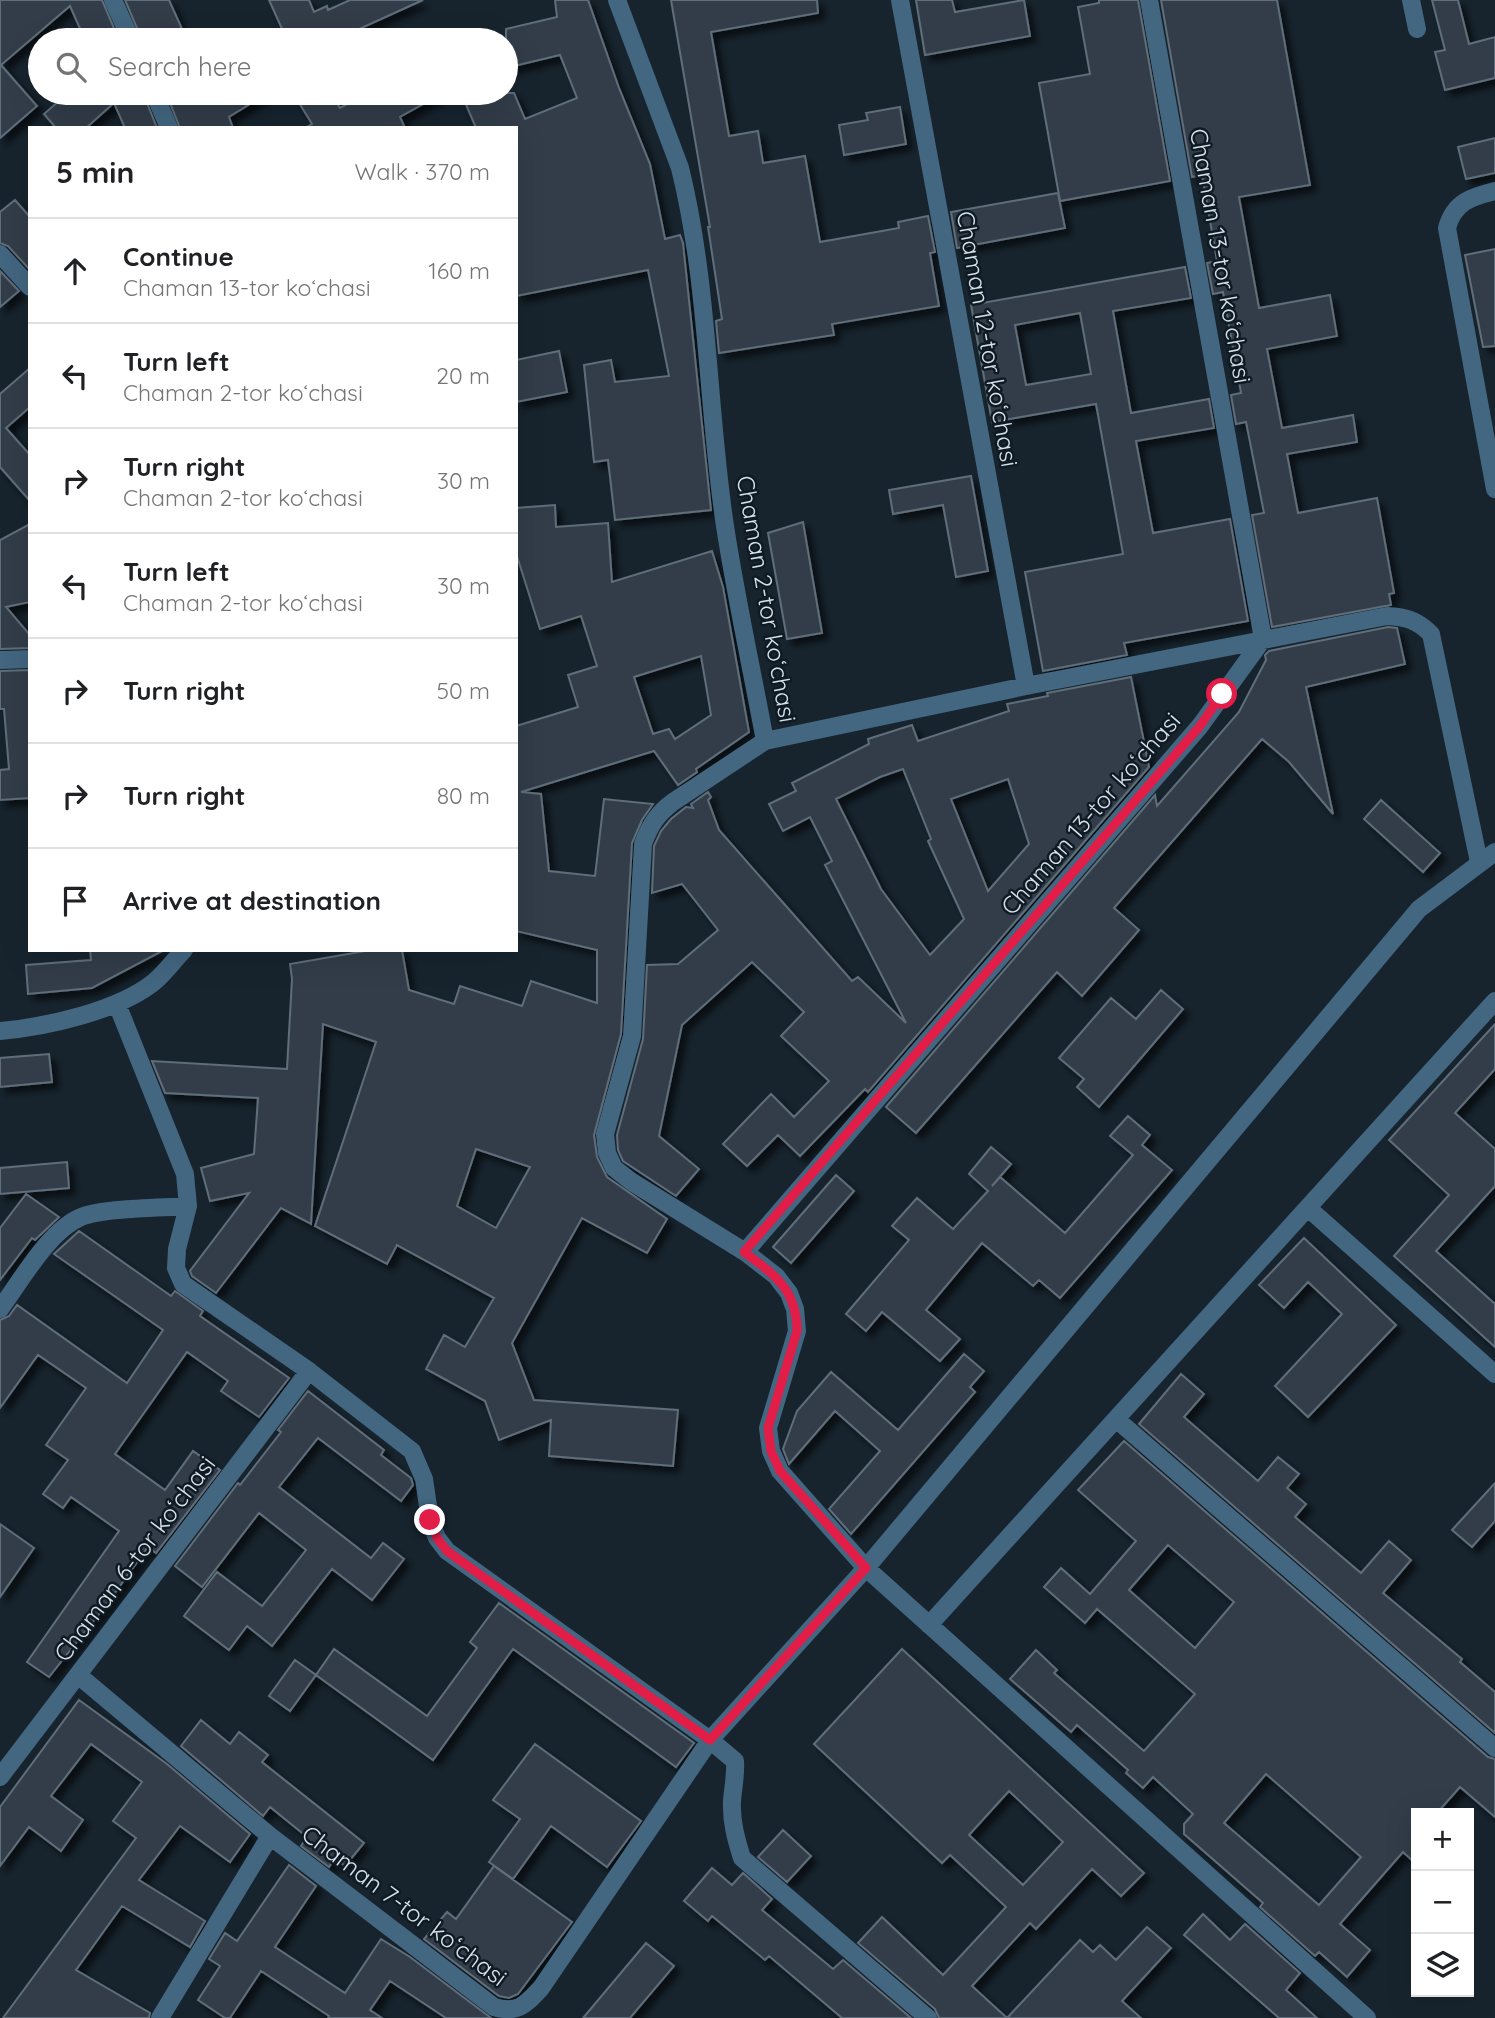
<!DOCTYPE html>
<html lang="en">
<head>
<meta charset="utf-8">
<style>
	body { margin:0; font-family:Quicksand,sans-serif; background:#f6f6f6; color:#202124 }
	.controls { position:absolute; right:21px; bottom:21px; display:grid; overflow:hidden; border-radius:0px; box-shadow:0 7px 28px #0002 }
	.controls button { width:63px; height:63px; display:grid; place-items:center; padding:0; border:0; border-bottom:2px solid #e0e0e0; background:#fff; color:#202124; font:35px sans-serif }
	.stop { position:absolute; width:21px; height:21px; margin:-16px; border:5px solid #e11d48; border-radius:50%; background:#fff }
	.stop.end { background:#e11d48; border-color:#fff; box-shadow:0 2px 7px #0008 }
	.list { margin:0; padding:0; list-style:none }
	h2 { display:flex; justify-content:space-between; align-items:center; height:91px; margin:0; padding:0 28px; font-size:30px }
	h2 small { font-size:23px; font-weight:400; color:#757577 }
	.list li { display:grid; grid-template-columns:46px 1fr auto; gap:21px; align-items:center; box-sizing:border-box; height:105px; padding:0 28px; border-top:2px solid #e0e0e0 }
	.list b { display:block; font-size:26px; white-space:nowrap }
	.list p { margin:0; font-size:23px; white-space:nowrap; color:#757577 }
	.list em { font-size:23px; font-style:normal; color:#757577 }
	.icon { flex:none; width:38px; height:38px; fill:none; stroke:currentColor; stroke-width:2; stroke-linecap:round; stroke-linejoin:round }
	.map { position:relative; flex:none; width:1495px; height:2018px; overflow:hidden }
	.search { position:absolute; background:#fff; box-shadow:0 7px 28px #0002; left:28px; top:28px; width:490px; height:77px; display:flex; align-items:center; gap:18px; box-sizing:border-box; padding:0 24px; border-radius:38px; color:#757577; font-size:26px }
	.panel { position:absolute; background:#fff; box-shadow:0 7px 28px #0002; left:28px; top:126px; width:490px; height:826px; border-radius:0px }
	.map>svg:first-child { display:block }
	.building { fill:#313e49; stroke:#5f6e7a; stroke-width:2; fill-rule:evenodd; filter:url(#shadow) }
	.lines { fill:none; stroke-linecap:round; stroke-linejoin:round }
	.service { stroke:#436681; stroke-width:18 }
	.minor { stroke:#436681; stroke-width:18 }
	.route { stroke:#e11d48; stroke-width:9 }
	.labels { text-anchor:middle; stroke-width:5; stroke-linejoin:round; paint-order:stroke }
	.street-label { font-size:24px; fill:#d8e1e8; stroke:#0e1a24 }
</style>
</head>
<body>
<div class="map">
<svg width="1495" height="2018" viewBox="0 0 1495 2018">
	<defs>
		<filter id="shadow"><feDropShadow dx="6" dy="6" stdDeviation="3.5" flood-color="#0009"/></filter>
	</defs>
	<rect width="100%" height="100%" fill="#17242e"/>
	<path class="building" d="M 0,0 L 102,0 L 119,40 L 85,40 L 70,6 L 1,65 L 37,106 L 0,138 Z
		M 125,0 L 169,0 L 187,40 L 142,40 Z
		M 269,0 L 309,0 L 314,12 L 327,6 L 328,10 L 350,0 L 423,0 L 335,40 L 287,40 Z
		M 555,0 L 588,0 L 619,88 L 650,164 L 665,239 L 680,235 L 683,243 L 711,510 L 615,520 L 608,460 L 594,462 L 584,365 L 611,360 L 615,382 L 669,376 L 648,270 L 516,296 L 516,128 L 476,128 L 461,93 L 514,93 L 525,119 L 577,98 L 560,55 L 506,68 L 506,29 L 557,17 Z
		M 671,0 L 817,0 L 818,13 L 711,32 L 729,136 L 758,131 L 763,163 L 805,156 L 820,242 L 899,228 L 898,222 L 928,216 L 935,252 L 930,253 L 939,306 L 832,324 L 834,335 L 719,353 L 716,321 L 722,319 L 708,227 L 710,227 Z
		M 916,0 L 952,0 L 955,12 L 1024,0 L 1030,36 L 925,55 Z
		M 1099,0 L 1138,0 L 1170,181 L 1060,201 L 1039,83 L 1090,74 L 1078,7 L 1099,3 Z
		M 1161,0 L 1277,0 L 1310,185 L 1239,197 L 1259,308 L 1330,295 L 1337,336 L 1267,349 L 1282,428 L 1353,415 L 1357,442 L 1287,454 L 1298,513 L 1377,498 L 1394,593 L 1389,594 L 1391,605 L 1272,627 L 1252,515 L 1264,513 L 1246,422 L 1236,424 L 1231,395 L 1241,393 L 1223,292 L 1213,294 L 1207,263 L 1217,261 L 1202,175 L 1192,177 Z
		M 1432,0 L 1458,0 L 1469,44 L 1495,37 L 1495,78 L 1445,90 L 1435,52 L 1445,50 Z
		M 68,93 L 143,93 L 157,128 L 125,128 L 114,103 L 86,128 L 56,128 L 44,114 Z
		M 166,93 L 268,93 L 229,117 L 233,128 L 180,128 Z
		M 293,93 L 330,93 L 340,108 L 368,93 L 443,93 L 400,117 L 405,128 L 305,128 L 312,124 Z
		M 900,107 L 906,144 L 844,155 L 839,125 L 868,120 L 866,113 Z
		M 1495,138 L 1495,173 L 1466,179 L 1458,147 Z
		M 1058,193 L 1065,228 L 957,248 L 951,212 Z
		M 15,200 L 30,217 L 30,270 L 8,246 L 0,243 L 0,212 Z
		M 1495,249 L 1495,346 L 1483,347 L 1465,255 Z
		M 1185,267 L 1191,298 L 1113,311 L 1131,413 L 1209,399 L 1214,428 L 1136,441 L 1153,533 L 1230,519 L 1248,621 L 1124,643 L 1127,655 L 1043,671 L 1025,572 L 1123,554 L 1096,404 L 992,422 L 971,305 ZM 1080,313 L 1091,374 L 1026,385 L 1015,325 Z
		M 0,271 L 19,291 L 0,307 Z
		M 559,351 L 567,392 L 516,402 L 516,360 Z
		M 30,368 L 30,407 L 6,428 L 30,455 L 30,501 L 0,467 L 0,394 Z
		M 971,476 L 988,571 L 956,577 L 943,505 L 893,514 L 889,490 Z
		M 555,505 L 556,527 L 608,523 L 612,582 L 712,551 L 723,587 L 749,732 L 696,769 L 697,772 L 678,785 L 654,751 L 521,792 L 541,794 L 549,871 L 595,876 L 604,799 L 653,804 L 642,820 L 632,843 L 621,1034 L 594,1135 L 597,1157 L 607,1177 L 667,1219 L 647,1253 L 582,1218 L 512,1343 L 534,1400 L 678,1410 L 673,1466 L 549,1456 L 551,1420 L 499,1440 L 485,1401 L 426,1369 L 444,1335 L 465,1347 L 494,1298 L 397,1245 L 387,1264 L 315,1226 L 376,1042 L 323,1024 L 311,1224 L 281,1208 L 216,1293 L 192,1276 L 190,1271 L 249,1193 L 210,1201 L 201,1168 L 254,1154 L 258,1098 L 165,1093 L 152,1061 L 287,1069 L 292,979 L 290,964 L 371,950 L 402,950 L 409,990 L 454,1004 L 460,986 L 522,1006 L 531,981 L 597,1003 L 597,950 L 516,931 L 516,726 L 578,707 L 568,675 L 597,666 L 581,616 L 540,629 L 516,553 L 516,508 ZM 701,656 L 711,715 L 675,739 L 669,729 L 653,734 L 634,677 ZM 476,1149 L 530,1167 L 496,1228 L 457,1206 Z
		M 803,522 L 822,633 L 787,639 L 768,533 Z
		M 30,524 L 30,602 L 6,607 L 30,635 L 30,648 L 0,649 L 0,540 Z
		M 1388,627 L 1397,628 L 1405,664 L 1306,687 L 1333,814 L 1289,762 L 1262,739 L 1114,908 L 1139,930 L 1082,996 L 1057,972 L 916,1133 L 886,1107 L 1155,795 L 1157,806 L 1239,712 L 1266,660 L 1265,655 L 1269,651 Z
		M 30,670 L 30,798 L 0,800 L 0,770 L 9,769 L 4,709 L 0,709 L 0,671 Z
		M 1131,677 L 1149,767 L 868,1092 L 865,1089 L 800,1156 L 778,1135 L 747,1166 L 723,1144 L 771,1094 L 794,1117 L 829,1081 L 781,1036 L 804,1012 L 752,962 L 682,1025 L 659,1136 L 699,1169 L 676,1196 L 623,1161 L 618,1150 L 617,1135 L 643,1039 L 647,965 L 678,964 L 718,930 L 682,884 L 652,893 L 654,846 L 661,831 L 671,819 L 686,807 L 693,808 L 691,804 L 708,792 L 711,797 L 708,800 L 719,830 L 852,981 L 858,977 L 906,1023 L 825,865 L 832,861 L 810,817 L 783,831 L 769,804 L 796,791 L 792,783 L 869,744 L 868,739 L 912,725 L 918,741 L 1009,711 L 1007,704 L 1048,696 L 1047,693 ZM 903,769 L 931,839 L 928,841 L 964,919 L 930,955 L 881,889 L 836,799 L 880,777 ZM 1008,779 L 1029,844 L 988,891 L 951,799 Z
		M 1381,800 L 1440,853 L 1423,872 L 1364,819 Z
		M 90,950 L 164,950 L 92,988 L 28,994 L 26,965 L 91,960 Z
		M 1161,990 L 1183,1009 L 1099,1107 L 1077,1087 L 1084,1079 L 1059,1058 L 1111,998 L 1136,1019 Z
		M 1495,1024 L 1495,1069 L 1455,1113 L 1495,1149 L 1495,1186 L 1436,1251 L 1495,1304 L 1495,1347 L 1394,1256 L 1449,1195 L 1389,1140 Z
		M 49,1054 L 52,1082 L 0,1087 L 0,1058 Z
		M 1128,1116 L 1150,1135 L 1142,1145 L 1172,1170 L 1060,1298 L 1039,1280 L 1033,1286 L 982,1243 L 926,1310 L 960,1339 L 940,1361 L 882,1312 L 866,1331 L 846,1314 L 909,1240 L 892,1226 L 917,1198 L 953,1229 L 988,1191 L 969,1174 L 991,1147 L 1011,1164 L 992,1186 L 1000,1177 L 1065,1233 L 1133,1155 L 1110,1136 Z
		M 67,1162 L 69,1188 L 0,1194 L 0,1168 Z
		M 836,1175 L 854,1191 L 791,1263 L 773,1247 Z
		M 26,1194 L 59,1217 L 35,1240 L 32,1238 L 0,1280 L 0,1228 Z
		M 79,1231 L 171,1296 L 175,1291 L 203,1311 L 200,1316 L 289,1378 L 259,1417 L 221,1391 L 228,1381 L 187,1352 L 115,1454 L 165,1490 L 193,1451 L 220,1470 L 156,1553 L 148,1547 L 107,1604 L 49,1677 L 27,1662 L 119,1531 L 71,1497 L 63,1508 L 43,1494 L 68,1460 L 46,1445 L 86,1388 L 38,1355 L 0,1408 L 0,1320 L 9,1316 L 17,1305 L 127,1383 L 163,1330 L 54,1254 Z
		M 1304,1238 L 1396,1325 L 1308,1417 L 1275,1386 L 1342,1314 L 1308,1282 L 1284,1308 L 1259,1285 Z
		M 964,1354 L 984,1371 L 970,1387 L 975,1392 L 851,1534 L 829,1509 L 880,1451 L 835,1411 L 789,1464 L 783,1449 L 797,1411 L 831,1372 L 898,1430 Z
		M 1181,1374 L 1204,1394 L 1184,1417 L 1258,1481 L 1278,1457 L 1299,1474 L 1287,1488 L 1306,1504 L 1295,1517 L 1361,1573 L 1389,1541 L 1411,1560 L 1383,1593 L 1462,1659 L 1460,1662 L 1495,1692 L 1495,1733 L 1139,1424 Z
		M 308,1391 L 384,1450 L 381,1455 L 411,1478 L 413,1485 L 401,1501 L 318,1438 L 279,1487 L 371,1558 L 383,1543 L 404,1559 L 372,1600 L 332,1569 L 272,1646 L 247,1626 L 229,1650 L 184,1616 L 217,1572 L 262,1606 L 306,1550 L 259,1513 L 202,1587 L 175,1566 L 238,1483 L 240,1485 L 281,1432 L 278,1430 Z
		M 1124,1441 L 1488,1757 L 1495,1759 L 1495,1817 L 1460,1787 L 1437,1813 L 1416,1813 L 1416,1864 L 1403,1852 L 1340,1924 L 1370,1950 L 1347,1977 L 1319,1952 L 1315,1956 L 1260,1907 L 1263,1903 L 1184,1834 L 1184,1824 L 1193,1814 L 1153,1777 L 1143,1788 L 1126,1773 L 1128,1770 L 1077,1725 L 1071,1732 L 1010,1679 L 1036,1650 L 1057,1670 L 1054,1673 L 1144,1751 L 1195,1694 L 1097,1609 L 1085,1623 L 1044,1587 L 1061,1568 L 1090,1594 L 1136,1541 L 1078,1490 ZM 1168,1545 L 1234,1602 L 1195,1648 L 1129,1590 ZM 1266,1774 L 1361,1857 L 1319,1905 L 1224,1823 Z
		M 1495,1483 L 1495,1521 L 1472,1547 L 1452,1530 Z
		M 0,1524 L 34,1548 L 0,1597 Z
		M 499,1603 L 694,1743 L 676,1767 L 513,1649 L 433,1760 L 316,1675 L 334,1649 L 427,1716 L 477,1648 L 470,1642 Z
		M 902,1649 L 1144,1873 L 1121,1896 L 1092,1869 L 1036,1929 L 1030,1923 L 972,1986 L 1007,2018 L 939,2018 L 935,2009 L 858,1943 L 882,1917 L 943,1975 L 1006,1907 L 950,1855 L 942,1863 L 814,1744 ZM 1009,1791 L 1063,1842 L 1023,1885 L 969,1835 Z
		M 295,1660 L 316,1675 L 290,1711 L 269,1696 Z
		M 79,1700 L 167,1764 L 250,1834 L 230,1862 L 180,1826 L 139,1880 L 205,1921 L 190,1947 L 122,1906 L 76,1970 L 150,2013 L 149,2018 L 3,2018 L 136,1838 L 113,1821 L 142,1782 L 91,1744 L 51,1796 L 83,1820 L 61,1851 L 29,1827 L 0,1866 L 0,1807 Z
		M 201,1720 L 230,1744 L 239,1732 L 268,1755 L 262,1762 L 364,1843 L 345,1866 L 335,1858 L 329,1867 L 301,1846 L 307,1837 L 270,1807 L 263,1816 L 181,1746 Z
		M 535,1744 L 641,1821 L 607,1867 L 551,1826 L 513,1879 L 489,1862 L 520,1819 L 493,1800 Z
		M 783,1830 L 811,1856 L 787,1882 L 758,1857 Z
		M 289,1865 L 316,1886 L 275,1947 L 345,1993 L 381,1939 L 410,1957 L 491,2018 L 446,2018 L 390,1981 L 370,2010 L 382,2018 L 328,2018 L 329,2016 L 261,1971 L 230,2018 L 225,2018 L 198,2000 L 220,1966 L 209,1959 L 225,1933 L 237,1941 Z
		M 494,1866 L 572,1922 L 518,1994 L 509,1998 L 499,1996 L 424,1939 L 447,1912 L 456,1919 Z
		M 712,1868 L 732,1885 L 743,1873 L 772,1899 L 762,1910 L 833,1969 L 843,1960 L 911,2018 L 842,2018 L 769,1956 L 765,1960 L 712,1916 L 708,1921 L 684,1901 Z
		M 1203,1914 L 1230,1940 L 1245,1924 L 1300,1973 L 1286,1990 L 1317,2018 L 1279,2018 L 1184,1935 Z
		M 1147,1927 L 1171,1948 L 1122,2001 L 1141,2018 L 1007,2018 L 1080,1940 L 1093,1952 L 1100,1945 L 1116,1960 Z
		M 646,1943 L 674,1966 L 630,2018 L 583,2018 Z"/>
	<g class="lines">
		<path class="service" d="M 710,1740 L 735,1761 C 736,1776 733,1787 732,1801 C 731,1821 736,1839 742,1858 L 928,2018"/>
		<path class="minor" d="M 113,0 L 131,40
			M 617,0 L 680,168 C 709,285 707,407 725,526 C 736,598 752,670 765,741 L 673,802 C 657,814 650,825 643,844 L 632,1036 L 605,1134 L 607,1153 L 614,1168 L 632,1182 L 745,1252 L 776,1276 L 789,1293 L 795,1309 L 797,1331 L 768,1428 L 771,1451 L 780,1471 L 866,1568 L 1419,909 L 1495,852
			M 900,0 L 1026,686
			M 1411,0 L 1417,29
			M 154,93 L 169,128
			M 1495,191 C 1471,197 1454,202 1447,228 L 1495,489
			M 0,254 L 30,287
			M 0,660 L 30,659
			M 765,741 L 1026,686 L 1387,616 C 1406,617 1417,620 1431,634 L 1479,862
			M 117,1004 L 185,1174 L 188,1206 L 177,1249 L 176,1268 L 183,1284 L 309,1371 L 412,1451 L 424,1479 L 430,1520 L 437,1538 L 447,1551 L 710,1740
			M 0,1031 C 46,1027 118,1011 154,982 C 165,973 174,960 184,950
			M 1308,1208 L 1495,1374
			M 745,1252 L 1200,726 L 1263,639 L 1149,0
			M 0,1309 C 21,1281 48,1231 81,1217 C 103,1208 162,1208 188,1206
			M 1116,1419 L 1495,1748
			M 929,1625 L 1495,1001
			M 78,1675 L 270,1836
			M 0,1777 L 309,1371
			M 160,2018 L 270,1836 L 494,2007 C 518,2014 525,2005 541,1988 L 710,1740 L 866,1568 L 1367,2018"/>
	</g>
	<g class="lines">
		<path class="route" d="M 430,1520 L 437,1538 L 447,1551 L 710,1740 L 866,1568 L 780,1471 L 771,1451 L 768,1428 L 797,1331 C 797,1290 775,1275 744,1252 L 1200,726 L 1222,694"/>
	</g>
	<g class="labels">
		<g class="street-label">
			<text transform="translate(1220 256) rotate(80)" y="8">Chaman 13-tor koʻchasi</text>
			<text transform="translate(987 339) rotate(80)" y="8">Chaman 12-tor koʻchasi</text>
			<text transform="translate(766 599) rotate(80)" y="8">Chaman 2-tor koʻchasi</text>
			<text transform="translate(1091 814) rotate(-49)" y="8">Chaman 13-tor koʻchasi</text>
			<text transform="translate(135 1559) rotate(-53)" y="8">Chaman 6-tor koʻchasi</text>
			<text transform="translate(404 1906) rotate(37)" y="8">Chaman 7-tor koʻchasi</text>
		</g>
	</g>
</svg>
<div class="controls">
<button>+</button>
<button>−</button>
<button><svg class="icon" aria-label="layers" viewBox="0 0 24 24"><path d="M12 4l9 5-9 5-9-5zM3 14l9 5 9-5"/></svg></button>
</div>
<div class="stop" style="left:1222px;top:694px"></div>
<div class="stop end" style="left:430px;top:1520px"></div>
<div class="search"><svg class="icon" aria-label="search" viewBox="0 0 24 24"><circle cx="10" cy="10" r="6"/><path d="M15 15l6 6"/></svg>Search here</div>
<section class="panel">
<h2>5 min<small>Walk · 370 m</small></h2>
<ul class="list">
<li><svg class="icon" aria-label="ahead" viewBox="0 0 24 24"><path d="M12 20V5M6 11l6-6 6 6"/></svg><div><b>Continue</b><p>Chaman 13-tor koʻchasi</p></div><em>160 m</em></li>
<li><svg class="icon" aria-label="left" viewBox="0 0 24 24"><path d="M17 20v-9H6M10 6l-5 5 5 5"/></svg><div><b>Turn left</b><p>Chaman 2-tor koʻchasi</p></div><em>20 m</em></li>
<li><svg class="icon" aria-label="right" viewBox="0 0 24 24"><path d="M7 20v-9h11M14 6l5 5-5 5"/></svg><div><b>Turn right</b><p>Chaman 2-tor koʻchasi</p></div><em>30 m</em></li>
<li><svg class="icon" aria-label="left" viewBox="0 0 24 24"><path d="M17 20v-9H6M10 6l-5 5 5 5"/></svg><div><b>Turn left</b><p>Chaman 2-tor koʻchasi</p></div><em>30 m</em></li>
<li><svg class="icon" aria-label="right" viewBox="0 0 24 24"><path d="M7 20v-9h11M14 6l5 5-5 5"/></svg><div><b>Turn right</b></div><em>50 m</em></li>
<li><svg class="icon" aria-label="right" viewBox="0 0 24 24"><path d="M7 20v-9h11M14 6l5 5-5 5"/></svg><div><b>Turn right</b></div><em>80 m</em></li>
<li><svg class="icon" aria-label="arrive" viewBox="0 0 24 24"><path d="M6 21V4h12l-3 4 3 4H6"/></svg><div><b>Arrive at destination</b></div></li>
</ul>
</section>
</div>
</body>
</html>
